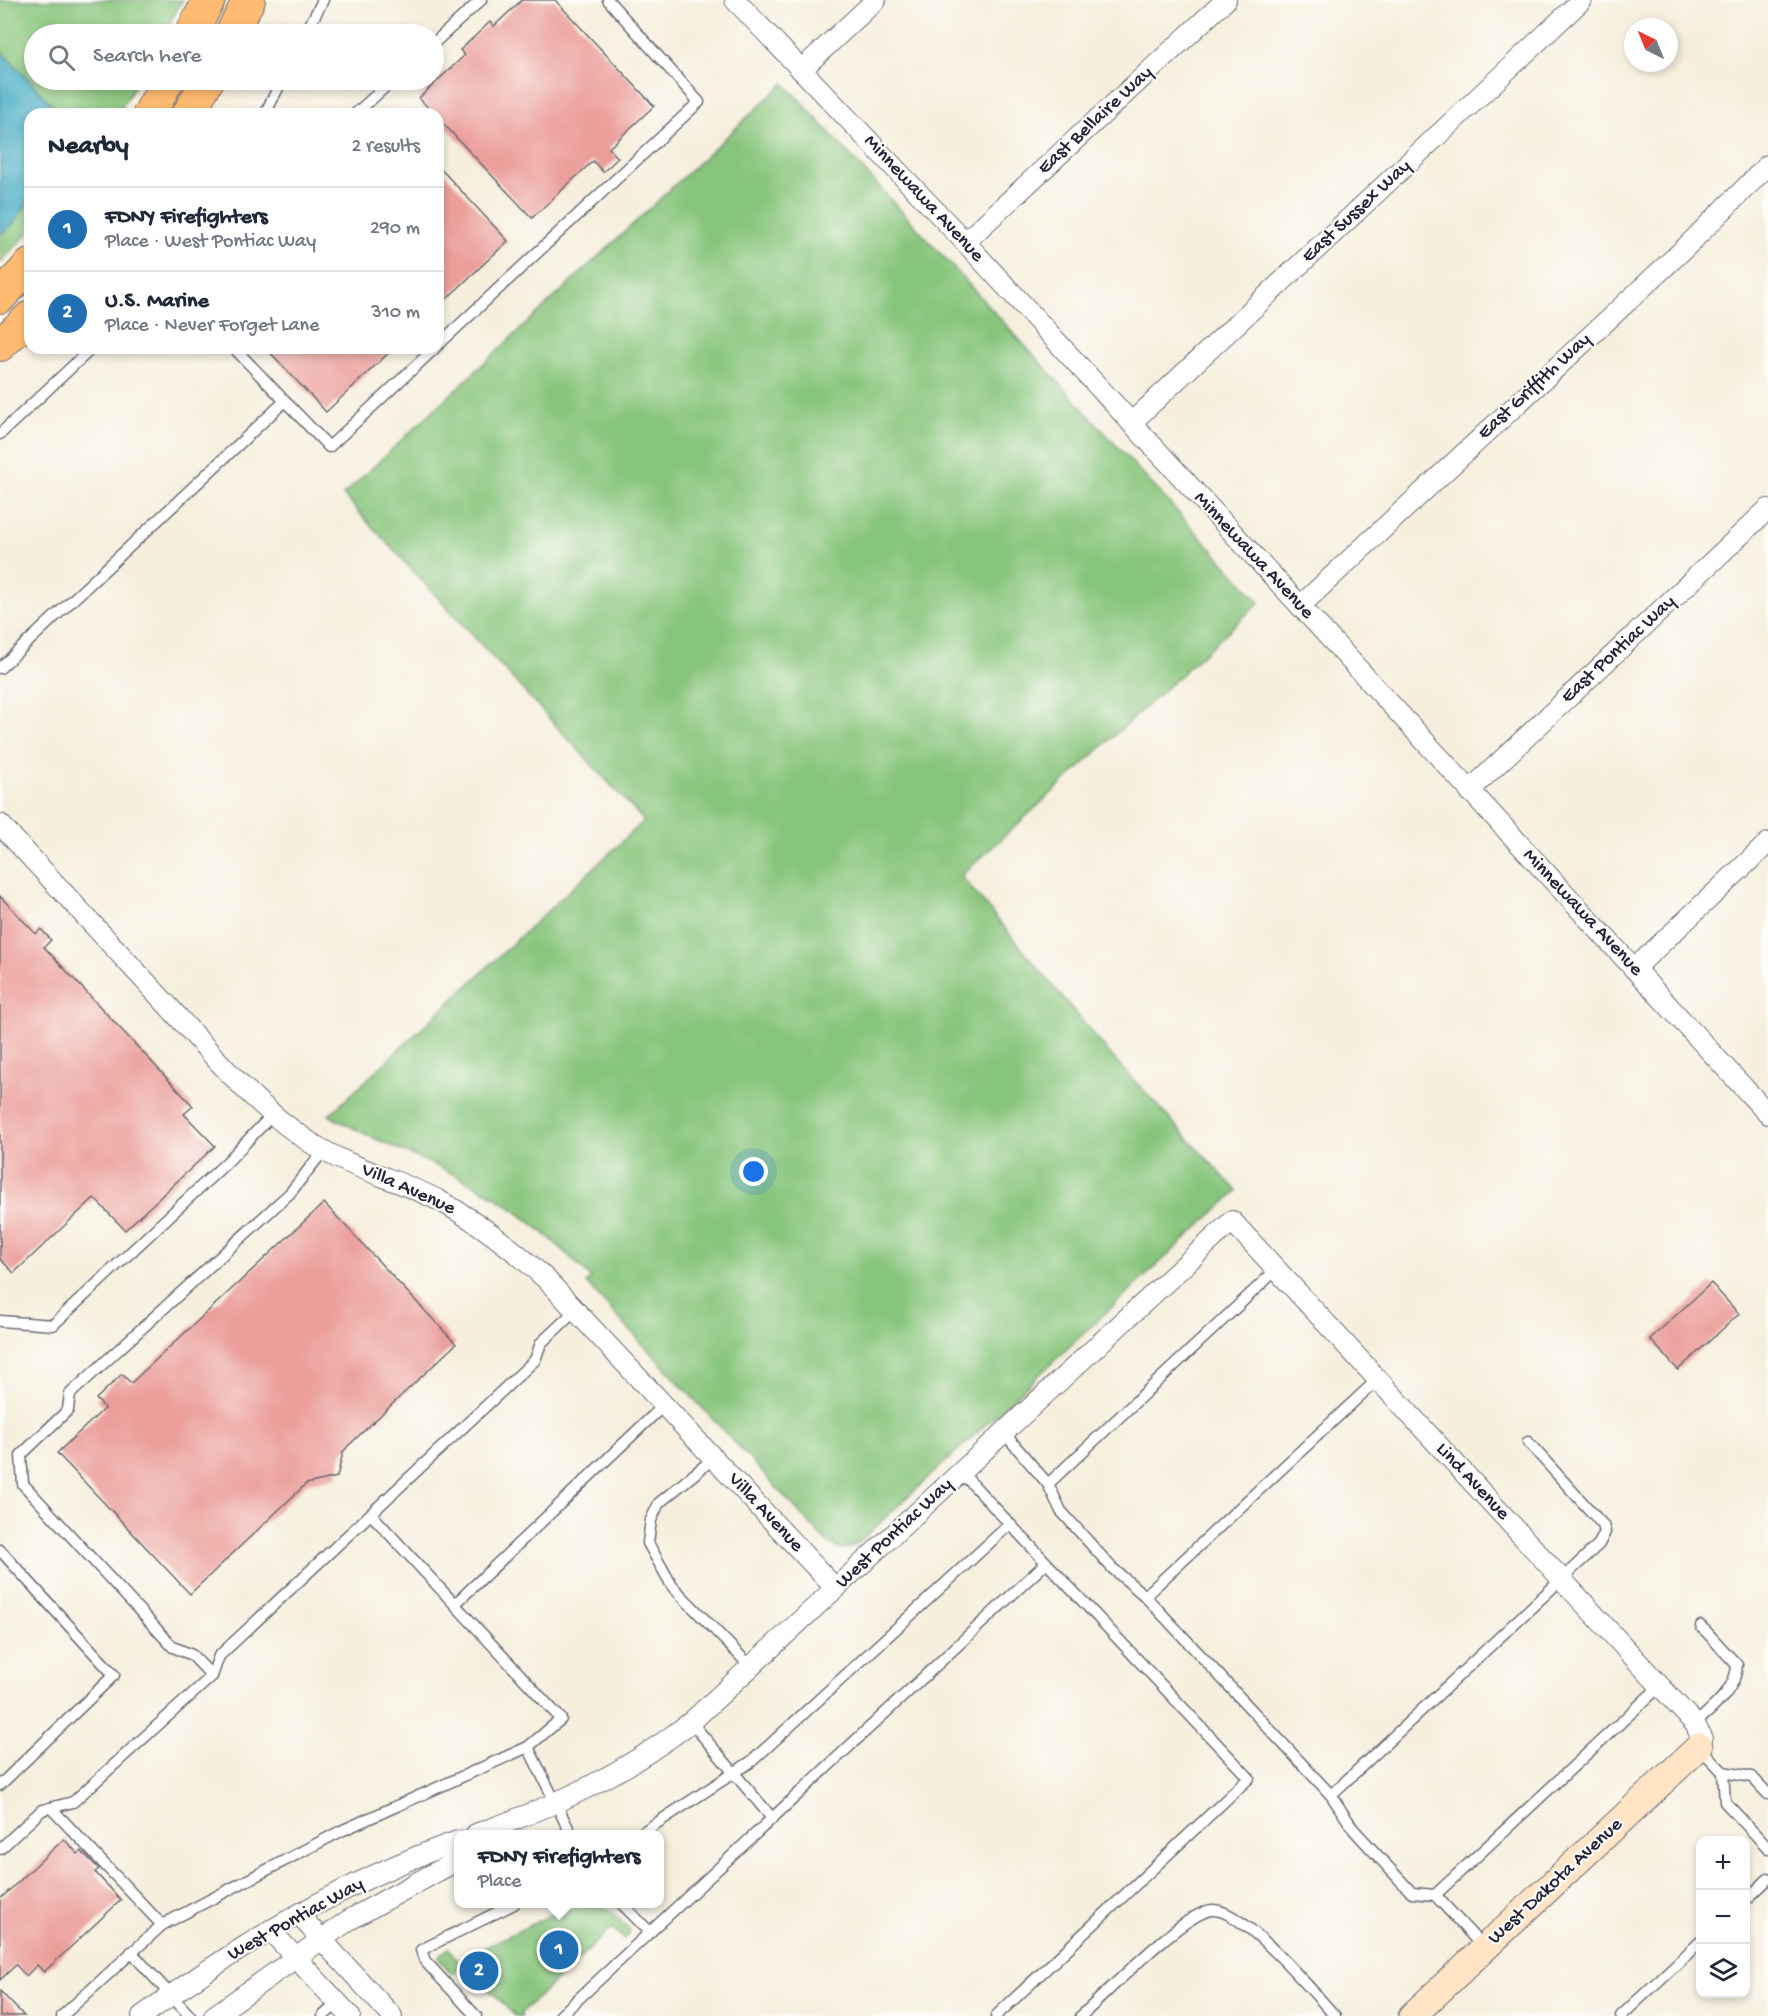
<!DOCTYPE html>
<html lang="en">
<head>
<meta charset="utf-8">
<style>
	body { margin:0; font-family:"Gochi Hand",sans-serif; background:#f6f6f7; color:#1f2937 }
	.controls { position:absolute; right:18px; bottom:18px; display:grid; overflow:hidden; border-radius:12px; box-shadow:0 3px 9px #0003 }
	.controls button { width:54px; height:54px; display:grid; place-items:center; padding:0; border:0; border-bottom:2px solid #e0e1e3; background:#fff; color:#1f2937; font:30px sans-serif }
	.compass { position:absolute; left:1624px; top:18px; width:54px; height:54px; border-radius:50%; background:#fff; box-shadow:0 3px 9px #0003; rotate:317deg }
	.you { position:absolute; left:754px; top:1172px; width:21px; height:21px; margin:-15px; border:4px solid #fff; border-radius:50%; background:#1a73e8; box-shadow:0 0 0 9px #1a73e833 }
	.badge { display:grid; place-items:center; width:39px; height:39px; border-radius:50%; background:#1f6fb2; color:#fff; font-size:20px; font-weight:700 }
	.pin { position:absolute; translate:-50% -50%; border:3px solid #fff; box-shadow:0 2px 6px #0006 }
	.popup { position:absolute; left:454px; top:1830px; width:210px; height:78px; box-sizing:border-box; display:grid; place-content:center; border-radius:12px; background:#fff; filter:drop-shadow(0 2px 4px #0005); font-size:20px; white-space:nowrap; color:#747a83 }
	.popup b { font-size:22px; color:#1f2937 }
	.popup::after { content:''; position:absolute; left:50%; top:100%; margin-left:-12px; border:12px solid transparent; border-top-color:#fff }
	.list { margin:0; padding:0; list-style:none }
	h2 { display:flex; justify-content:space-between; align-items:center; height:78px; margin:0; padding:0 24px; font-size:26px }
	h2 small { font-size:20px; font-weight:400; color:#747a83 }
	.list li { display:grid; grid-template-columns:39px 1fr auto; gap:18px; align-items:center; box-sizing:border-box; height:84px; padding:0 24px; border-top:2px solid #e0e1e3 }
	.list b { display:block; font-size:22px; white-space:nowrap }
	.list p { margin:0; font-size:20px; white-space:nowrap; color:#747a83 }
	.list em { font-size:20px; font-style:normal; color:#747a83 }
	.icon { flex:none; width:33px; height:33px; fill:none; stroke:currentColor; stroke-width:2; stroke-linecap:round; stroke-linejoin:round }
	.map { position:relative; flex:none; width:1768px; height:2016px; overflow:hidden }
	.search { position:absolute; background:#fff; box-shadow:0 3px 9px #0003; left:24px; top:24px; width:420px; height:66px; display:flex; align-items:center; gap:15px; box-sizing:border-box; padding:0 21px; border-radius:33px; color:#747a83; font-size:22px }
	.panel { position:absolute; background:#fff; box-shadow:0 3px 9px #0003; left:24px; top:108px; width:420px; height:246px; border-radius:18px }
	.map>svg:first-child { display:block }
	.green { fill:#87c57b; stroke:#54745b; stroke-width:1.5 }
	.water { fill:#46acc5; stroke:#346780; stroke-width:1.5 }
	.building { fill:#eb9e9a }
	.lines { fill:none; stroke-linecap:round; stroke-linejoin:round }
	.lane-casing { stroke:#6c6a74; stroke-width:13 }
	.street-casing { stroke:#6c6a74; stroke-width:22 }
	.secondary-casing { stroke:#6c6a74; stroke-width:29 }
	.primary-casing { stroke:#6c6a74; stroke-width:34 }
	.lane { stroke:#fff; stroke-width:10 }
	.street { stroke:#fff; stroke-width:20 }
	.secondary { stroke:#ffe4c6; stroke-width:27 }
	.primary { stroke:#ffbb71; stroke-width:32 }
	.labels { text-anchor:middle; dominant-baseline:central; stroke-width:4.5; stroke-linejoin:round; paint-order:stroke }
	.street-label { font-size:20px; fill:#22223b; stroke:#fdfcf7 }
</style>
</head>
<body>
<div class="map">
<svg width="1768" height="2016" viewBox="0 0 1768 2016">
	<rect width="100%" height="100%" fill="#fdfcf7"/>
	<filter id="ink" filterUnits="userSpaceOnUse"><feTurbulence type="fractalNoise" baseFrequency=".0167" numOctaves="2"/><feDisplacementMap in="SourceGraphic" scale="12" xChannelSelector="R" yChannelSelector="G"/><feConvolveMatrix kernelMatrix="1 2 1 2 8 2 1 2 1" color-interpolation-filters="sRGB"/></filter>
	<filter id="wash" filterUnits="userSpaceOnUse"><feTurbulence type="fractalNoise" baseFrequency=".008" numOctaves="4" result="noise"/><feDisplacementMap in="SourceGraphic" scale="24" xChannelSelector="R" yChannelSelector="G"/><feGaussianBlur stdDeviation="1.35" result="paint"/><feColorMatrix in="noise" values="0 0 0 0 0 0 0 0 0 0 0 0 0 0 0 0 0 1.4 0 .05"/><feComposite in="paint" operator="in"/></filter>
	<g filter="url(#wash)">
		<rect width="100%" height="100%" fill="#f6efdd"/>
		<g class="green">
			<path d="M0 0H183L163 34H34V80H138L118 114H30V231L0 263Z"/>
			<path d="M784 83 1260 602 961 876 1115 1060 1237 1191 857 1544C846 1551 839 1549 828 1543L586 1283 591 1278C556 1241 518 1208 473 1184 426 1159 375 1142 329 1115L644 821 343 495Z"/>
			<path d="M568 1904H602L629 1929V1935L624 1939 612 1928 520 2014 522 2016H515L465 1965 452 1974 439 1959 440 1954 449 1948 457 1961 569 1906Z"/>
		</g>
		<path class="water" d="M0 50 57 110V114H30V199L14 223 0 235Z"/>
		<g id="blocks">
			<g class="building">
				<path d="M522 0H555L654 106 609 148 618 158 603 172 593 161 532 218 438 118V114H434L419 98 465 55 460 50 490 22 494 26Z"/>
				<path d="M438 166 508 241 438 307Z"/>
				<path d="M266 348H394L326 412Z"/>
				<path d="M0 896 36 934 41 929 51 940 44 947 193 1106 184 1114 215 1146 125 1230 94 1198 14 1273 0 1259Z"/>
				<path d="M324 1203 456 1344 348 1446 343 1452 337 1477 306 1484 190 1594 57 1453 105 1408 96 1399 122 1374 131 1383Z"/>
				<path d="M1711 1283 1739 1314 1678 1370 1650 1339Z"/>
				<path d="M64 1839 78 1854 81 1851 99 1869 95 1872 121 1900 44 1972 37 1965 26 1976 16 1965 0 1980V1899Z"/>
				<path d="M0 1991 24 2016H0Z"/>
			</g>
		</g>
	</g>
	<g filter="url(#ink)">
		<use href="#blocks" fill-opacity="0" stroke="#6c6a74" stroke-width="1.5"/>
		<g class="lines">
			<g class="lane-casing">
				<g id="lane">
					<path d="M305 34 323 0"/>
					<path d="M434 43 481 0"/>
					<path d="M265 114 282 80"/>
					<path d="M355 114 393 80"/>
					<path d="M438 345 699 102 608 0"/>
					<path d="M234 348 329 447 435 348"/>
					<path d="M0 434 92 348"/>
					<path d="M0 668 285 401"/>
					<path d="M0 1321 53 1325 227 1162 273 1114"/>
					<path d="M1378 1379 1145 1596 1331 1795 1599 1544 1605 1532 1603 1525 1528 1442"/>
					<path d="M1004 1433 1048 1484 1061 1511 1112 1568 1145 1596"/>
					<path d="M714 1458 659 1503 651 1520 648 1543 672 1586 751 1667"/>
					<path d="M961 1472 1249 1778 996 2016"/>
					<path d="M1048 1484 1276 1270"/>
					<path d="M0 1550 114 1675 0 1785"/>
					<path d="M455 1604 664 1405"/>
					<path d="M212 1676 192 1655 173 1647 23 1484 21 1455 68 1410 70 1394 290 1193 324 1150"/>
					<path d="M691 1722 772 1818"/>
					<path d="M1695 1724C1713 1707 1736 1690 1737 1665L1701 1626"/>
					<path d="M528 1747 571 1834"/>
					<path d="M1699 1747 1723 1772"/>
					<path d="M1768 1794 1752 1777 1723 1772 1725 1802 1768 1848"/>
					<path d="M1331 1795 1354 1830 1412 1893 1435 1895 1483 1947"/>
					<path d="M51 1808 162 1925"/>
					<path d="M640 1834 752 1761 1010 1524"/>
					<path d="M0 1849 42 1810 73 1802 212 1676 219 1656 535 1360 541 1343 575 1311"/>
					<path d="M1435 1895 1660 1686"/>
					<path d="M1746 1900 1768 1879"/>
					<path d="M622 1904 650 1932"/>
					<path d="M131 1952 190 2016"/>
					<path d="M62 2016 162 1925 341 1831 528 1747 561 1719 371 1514"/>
					<path d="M323 2016 338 2003"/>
					<path d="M476 2016 425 1961 421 1950 514 1904"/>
					<path d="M560 2016 1046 1563"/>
					<path d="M1081 2016C1107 1993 1183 1913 1212 1910 1243 1908 1313 1992 1335 2016"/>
					<path d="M1621 2016 1700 1942"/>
				</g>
			</g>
			<g class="street-casing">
				<g id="street">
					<path d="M735 0 965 242 1768 1114"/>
					<path d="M801 70 876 0"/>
					<path d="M965 242 1226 0"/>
					<path d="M1131 423 1582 0"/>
					<path d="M1300 606 1685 248 1768 165"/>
					<path d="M1469 791 1768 509"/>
					<path d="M0 824C57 885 113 947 170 1008 213 1056 257 1108 311 1143 351 1169 398 1179 440 1201 479 1222 513 1249 546 1279L836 1589"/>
					<path d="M1634 969 1768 843"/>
					<path d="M476 1834C556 1806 624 1774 691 1722L1232 1221 1695 1724 1702 1739 1699 1747"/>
					<path d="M299 1915 392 2016"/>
					<path d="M270 1930 350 2016"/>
					<path d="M142 2016C240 1945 344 1881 458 1841"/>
					<path d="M214 2016 349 1920 458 1860"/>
				</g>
			</g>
			<g class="secondary-casing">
				<path id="secondary" d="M1412 2016 1699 1747"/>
			</g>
			<g class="primary-casing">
				<g id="primary">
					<path d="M191 34 209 0"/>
					<path d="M231 34 249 0"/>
					<path d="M149 114 168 80"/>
					<path d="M188 114 208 80"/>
					<path d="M0 297 30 265"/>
					<path d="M0 345 30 317"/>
				</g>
			</g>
			<use href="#lane" class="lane"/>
			<use href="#street" class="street"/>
			<use href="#secondary" class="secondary"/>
			<use href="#primary" class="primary"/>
		</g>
	</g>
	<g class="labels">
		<g class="street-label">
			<text transform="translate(1096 121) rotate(-43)">East Bellaire Way</text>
			<text transform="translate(923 199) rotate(47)">Minnewawa Avenue</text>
			<text transform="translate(1357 212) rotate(-43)">East Sussex Way</text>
			<text transform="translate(1535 387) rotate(-43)">East Griffith Way</text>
			<text transform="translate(1253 556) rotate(47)">Minnewawa Avenue</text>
			<text transform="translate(1619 650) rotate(-43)">East Pontiac Way</text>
			<text transform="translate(1582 913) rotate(47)">Minnewawa Avenue</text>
			<text transform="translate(408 1190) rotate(24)">Villa Avenue</text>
			<text transform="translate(1472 1482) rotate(47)">Lind Avenue</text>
			<text transform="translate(765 1513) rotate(47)">Villa Avenue</text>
			<text transform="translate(895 1534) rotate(-43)">West Pontiac Way</text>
			<text transform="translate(1556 1882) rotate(-43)">West Dakota Avenue</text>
			<text transform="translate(296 1920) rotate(-29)">West Pontiac Way</text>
		</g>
	</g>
</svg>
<div class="controls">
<button>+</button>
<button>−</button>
<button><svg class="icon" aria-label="layers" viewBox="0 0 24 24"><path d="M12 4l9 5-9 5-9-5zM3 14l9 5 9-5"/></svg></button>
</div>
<svg class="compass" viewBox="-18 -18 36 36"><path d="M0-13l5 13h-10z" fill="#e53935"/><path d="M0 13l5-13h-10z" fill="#747a83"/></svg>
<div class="you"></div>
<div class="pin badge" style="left:559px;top:1950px">1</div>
<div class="popup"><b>FDNY Firefighters</b>Place</div>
<div class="pin badge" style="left:479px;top:1971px">2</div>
<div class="search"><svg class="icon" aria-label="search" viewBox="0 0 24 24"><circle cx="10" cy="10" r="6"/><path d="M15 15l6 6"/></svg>Search here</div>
<section class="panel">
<h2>Nearby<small>2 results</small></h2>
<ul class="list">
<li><span class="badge">1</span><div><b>FDNY Firefighters</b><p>Place · West Pontiac Way</p></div><em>290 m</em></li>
<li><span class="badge">2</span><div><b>U.S. Marine</b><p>Place · Never Forget Lane</p></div><em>310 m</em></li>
</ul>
</section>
</div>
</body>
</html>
